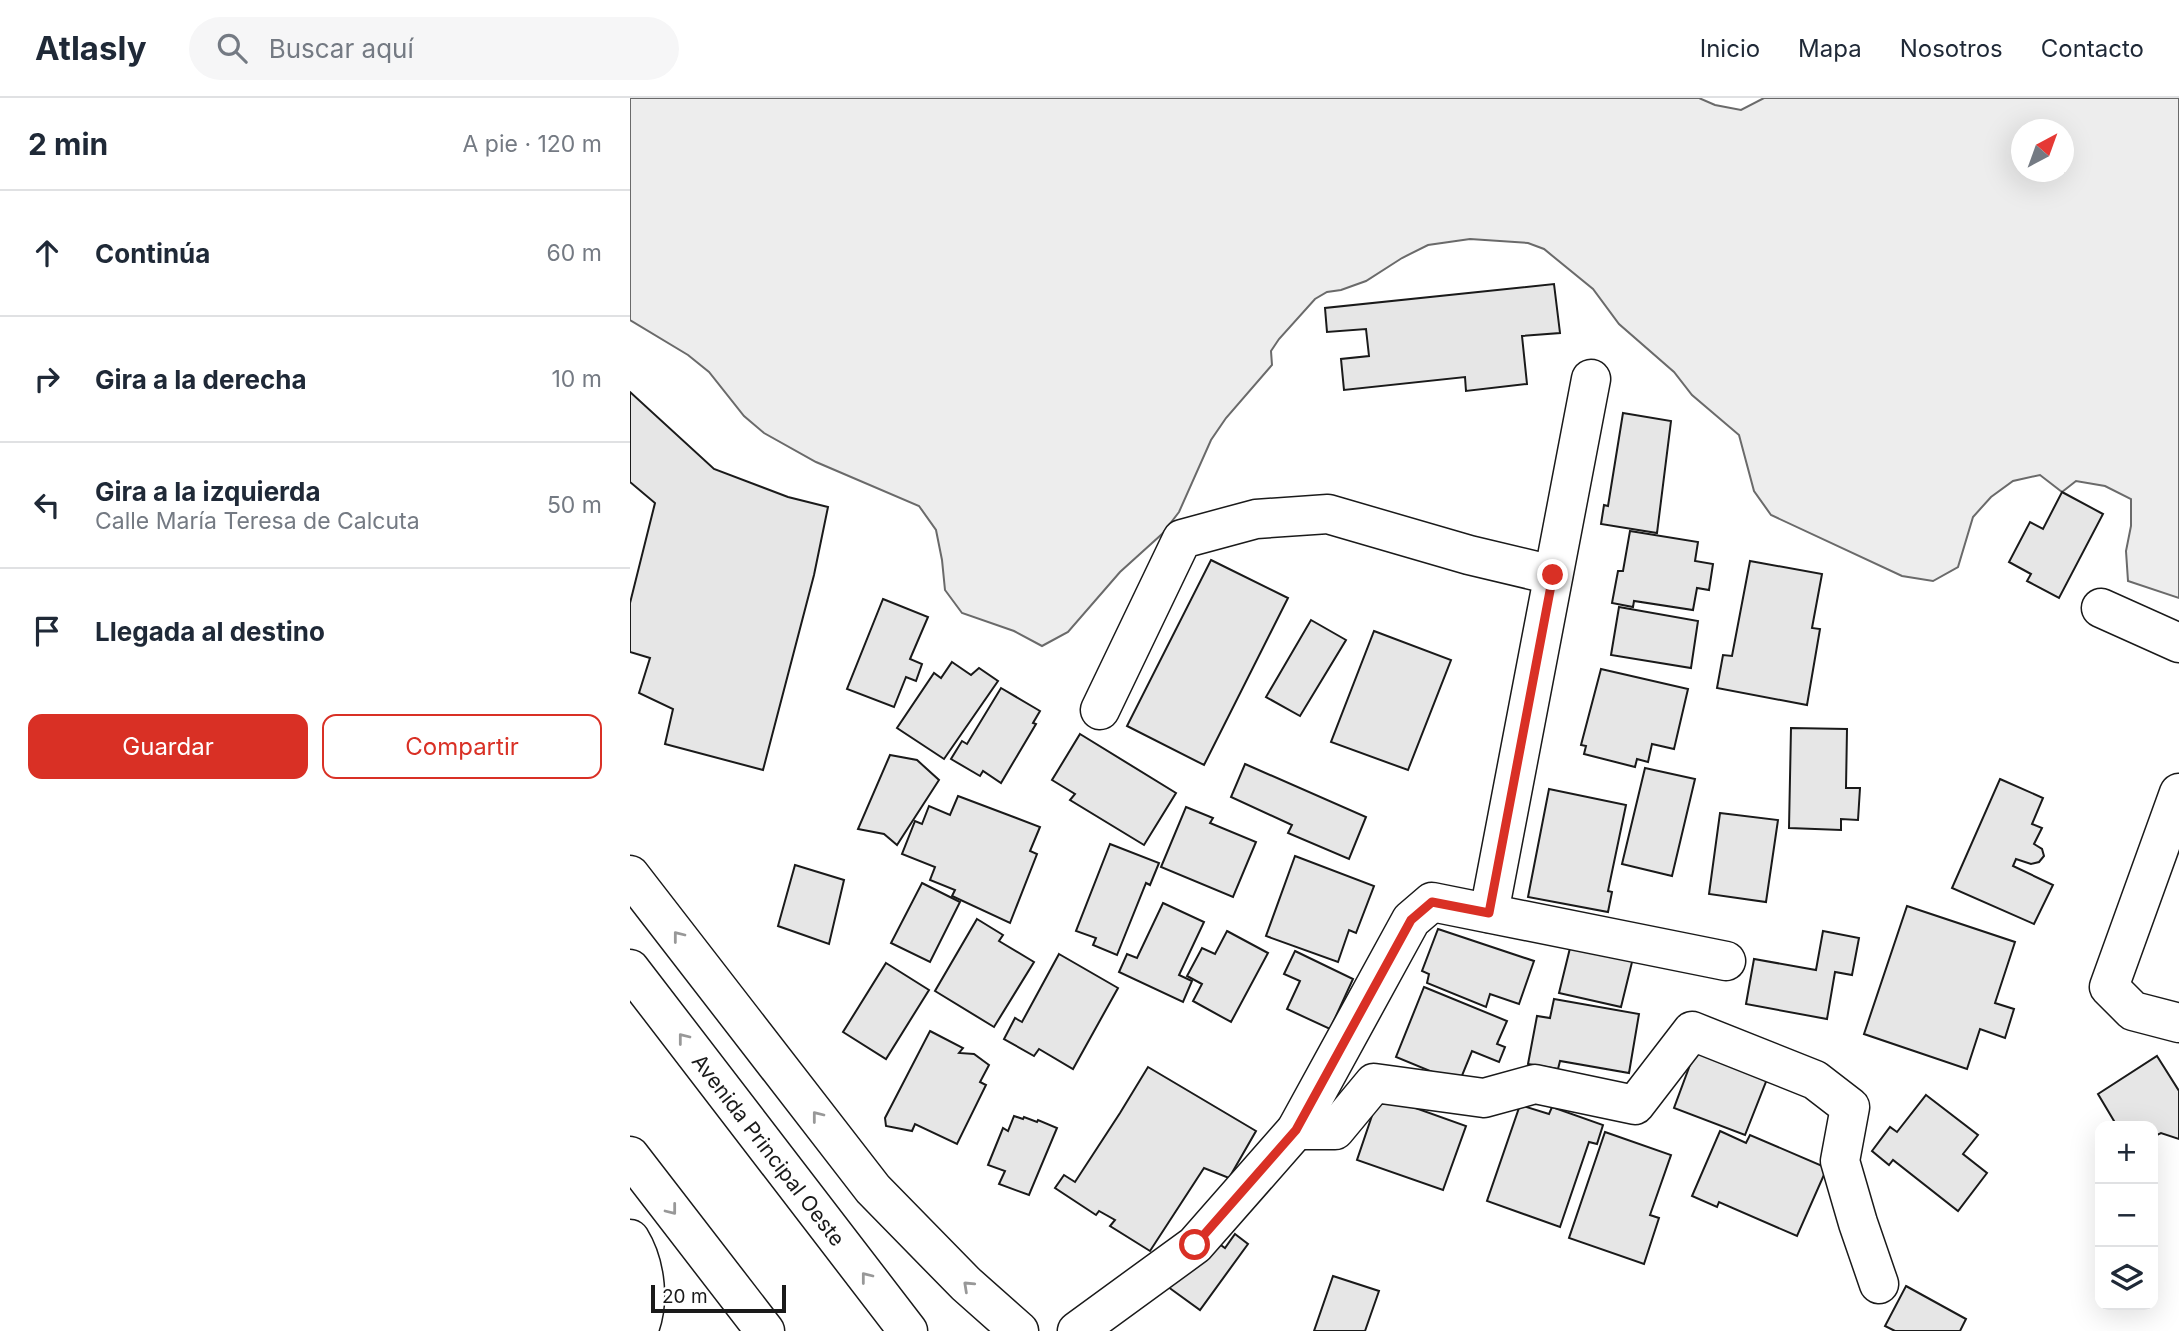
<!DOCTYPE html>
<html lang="es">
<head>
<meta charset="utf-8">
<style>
	body { margin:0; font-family:Inter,sans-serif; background:#f6f6f7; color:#1f2937 }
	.controls { position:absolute; right:21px; bottom:21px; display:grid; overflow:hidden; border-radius:14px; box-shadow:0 7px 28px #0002 }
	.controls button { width:63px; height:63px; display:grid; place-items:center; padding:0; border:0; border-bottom:2px solid #e0e1e3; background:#fff; color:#1f2937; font:35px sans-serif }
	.compass { position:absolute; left:1381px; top:21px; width:63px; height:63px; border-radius:50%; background:#fff; box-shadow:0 7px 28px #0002; rotate:41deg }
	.scale { position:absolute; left:21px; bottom:18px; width:135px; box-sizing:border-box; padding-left:7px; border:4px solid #1a1a1a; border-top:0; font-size:19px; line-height:24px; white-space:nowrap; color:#1a1a1a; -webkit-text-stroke:5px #fff; paint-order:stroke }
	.stop { position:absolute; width:21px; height:21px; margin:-16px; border:5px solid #d93025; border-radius:50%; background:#fff }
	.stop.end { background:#d93025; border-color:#fff; box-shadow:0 2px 7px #0008 }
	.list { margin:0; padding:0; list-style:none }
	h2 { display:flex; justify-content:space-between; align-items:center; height:91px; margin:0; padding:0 28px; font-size:30px }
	h2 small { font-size:23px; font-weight:400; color:#747a83 }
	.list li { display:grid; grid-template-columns:46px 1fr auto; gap:21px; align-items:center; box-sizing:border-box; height:126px; padding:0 28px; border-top:2px solid #e0e1e3 }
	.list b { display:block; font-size:26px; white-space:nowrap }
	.list p { margin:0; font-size:23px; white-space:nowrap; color:#747a83 }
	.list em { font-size:23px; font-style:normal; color:#747a83 }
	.actions { display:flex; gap:14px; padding:21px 28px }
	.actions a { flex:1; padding:16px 0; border:2px solid #d93025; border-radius:14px; text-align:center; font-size:24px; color:#d93025 }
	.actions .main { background:#d93025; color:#fff }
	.icon { flex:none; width:38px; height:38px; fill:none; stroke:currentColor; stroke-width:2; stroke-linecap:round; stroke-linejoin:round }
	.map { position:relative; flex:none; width:1549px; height:1233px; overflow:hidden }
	header { display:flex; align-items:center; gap:42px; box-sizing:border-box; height:98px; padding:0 35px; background:#fff; border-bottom:2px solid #e0e1e3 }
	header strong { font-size:33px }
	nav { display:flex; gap:38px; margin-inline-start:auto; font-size:24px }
	.search { width:490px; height:63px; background:#f6f6f7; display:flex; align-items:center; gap:18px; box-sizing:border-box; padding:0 24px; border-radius:38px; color:#747a83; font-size:26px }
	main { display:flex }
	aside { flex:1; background:#fff }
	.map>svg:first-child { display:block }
	.built { fill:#ededed; stroke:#6a6a6a; stroke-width:2; fill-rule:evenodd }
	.building { fill:#e6e6e6; stroke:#1a1a1a; stroke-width:2 }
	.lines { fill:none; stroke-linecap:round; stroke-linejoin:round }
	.street-casing { stroke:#1a1a1a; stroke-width:41 }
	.secondary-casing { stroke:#1a1a1a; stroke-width:41 }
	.street { stroke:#fff; stroke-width:38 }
	.secondary { stroke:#fff; stroke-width:38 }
	.oneway { stroke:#989898 }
	.route { stroke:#d93025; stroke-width:9 }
	.labels { text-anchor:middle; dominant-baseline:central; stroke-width:5; stroke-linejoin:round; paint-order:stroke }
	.street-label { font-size:21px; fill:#1a1a1a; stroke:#fff }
</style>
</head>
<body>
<header>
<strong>Atlasly</strong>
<div class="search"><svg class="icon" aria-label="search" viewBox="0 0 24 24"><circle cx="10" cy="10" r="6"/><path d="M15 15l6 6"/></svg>Buscar aquí</div>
<nav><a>Inicio</a><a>Mapa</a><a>Nosotros</a><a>Contacto</a></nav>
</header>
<main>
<aside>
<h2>2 min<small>A pie · 120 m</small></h2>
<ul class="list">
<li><svg class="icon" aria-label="ahead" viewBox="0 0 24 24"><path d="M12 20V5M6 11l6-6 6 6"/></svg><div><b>Continúa</b></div><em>60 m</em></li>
<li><svg class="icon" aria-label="right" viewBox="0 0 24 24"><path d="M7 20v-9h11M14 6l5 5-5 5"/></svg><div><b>Gira a la derecha</b></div><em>10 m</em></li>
<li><svg class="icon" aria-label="left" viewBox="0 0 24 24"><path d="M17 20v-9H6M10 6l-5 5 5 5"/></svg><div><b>Gira a la izquierda</b><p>Calle María Teresa de Calcuta</p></div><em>50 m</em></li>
<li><svg class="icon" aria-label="arrive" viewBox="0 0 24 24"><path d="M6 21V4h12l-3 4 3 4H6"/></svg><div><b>Llegada al destino</b></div></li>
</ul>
<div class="actions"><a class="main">Guardar</a><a>Compartir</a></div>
</aside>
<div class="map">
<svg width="1549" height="1233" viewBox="0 0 1549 1233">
	<rect width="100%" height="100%" fill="#fff"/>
	<path class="built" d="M0 0H1069L1085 7 1111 12 1134 0H1549V500L1498 483 1496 453 1501 428V401L1475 388 1446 383 1432 394 1410 377 1383 383 1361 399 1343 419 1328 469 1303 483 1272 478 1141 417 1124 393 1109 337 1062 297 1044 274 989 226 963 191 914 151 898 145 840 141 798 147 772 160 736 183 711 192 697 194 685 201 649 241 641 253 642 267 596 320 581 342 549 414 532 436 490 474 438 534 412 548 384 533 332 515 315 492 312 462 306 432 289 408 186 364 134 335 114 318 79 274 58 257 0 222ZM1392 32H1434V74H1392Z"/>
	<g class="building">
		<path d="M924 186 930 235 892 238 897 286 836 293 835 279 714 292 711 261 739 258 736 231 697 234 695 210Z"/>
		<path d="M0 294 84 371 158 399 198 409 184 477 133 672 35 646 43 611 9 595 20 560 0 554V505L25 405 0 384Z"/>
		<path d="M993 315 1041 323 1027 435 971 426 974 407 978 408Z"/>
		<path d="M1432 394 1473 416 1429 500 1397 483 1401 476 1379 464 1400 424 1413 431Z"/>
		<path d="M1000 433 1068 444 1065 463 1083 466 1079 492 1067 490 1063 512 1004 503 1003 509 982 505 988 473H993Z"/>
		<path d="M581 462 658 500 574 667 497 628Z"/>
		<path d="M1120 463 1192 476 1182 530 1190 531 1177 607 1087 590 1093 557 1102 558Z"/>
		<path d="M253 501 298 519 280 561 292 566 286 583 276 579 264 609 217 591Z"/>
		<path d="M989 509 1068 523 1061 570 981 557Z"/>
		<path d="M681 522 716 542 670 618 636 599Z"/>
		<path d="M744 533 821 562 778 672 701 644Z"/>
		<path d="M322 564 341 577 349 570 368 583 314 661 267 630 304 575 311 580Z"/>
		<path d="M971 571 1058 591 1044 651 1022 646 1018 664 1007 661 1005 669 954 656 956 648 951 647Z"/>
		<path d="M371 590 410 613 403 625 406 626 371 685 353 673 350 678 321 661 332 643 337 646Z"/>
		<path d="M1161 630 1217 631 1216 690H1230L1228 722 1211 721V732L1159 730Z"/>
		<path d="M450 636 546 695 514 747 440 702 445 696 422 682Z"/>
		<path d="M260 657 287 662 309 682 267 747 254 736 228 731Z"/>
		<path d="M615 666 736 719 719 761 658 735 662 727 601 699Z"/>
		<path d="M1015 670 1065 681 1042 778 992 766Z"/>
		<path d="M1370 681 1413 700 1402 726 1412 730 1404 746 1412 751 1414 758 1409 764 1401 766 1386 761 1383 768 1423 787 1404 826 1322 790Z"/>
		<path d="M919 691 996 707 978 793 982 794 978 814 898 799Z"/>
		<path d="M328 698 410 729 400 753 407 756 380 825 322 798 325 792 300 782 305 769 272 756 285 723 292 726 299 708 320 717Z"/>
		<path d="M556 709 583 720 580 725 626 744 603 799 531 769Z"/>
		<path d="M1090 715 1148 722 1136 804 1079 796Z"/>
		<path d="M480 746 529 765 520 787 516 785 487 857 463 847 466 840 446 833Z"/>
		<path d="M665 758 744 788 726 835 719 832 708 864 636 838Z"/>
		<path d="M165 767 214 782 199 846 148 828Z"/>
		<path d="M292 785 330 804 300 864 261 845Z"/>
		<path d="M533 805 574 824 549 877 562 883 553 904 489 874 497 856 507 860Z"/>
		<path d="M1277 808 1385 844 1365 905 1384 911 1375 940 1350 931 1337 971 1234 936Z"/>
		<path d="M347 821 373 837 369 843 404 864 364 929 305 893Z"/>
		<path d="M808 831 904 863 889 906 860 896 856 909 797 885 799 876 792 873Z"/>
		<path d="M597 833 638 855 601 924 563 903 572 886 557 878 572 850 585 856Z"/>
		<path d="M1193 833 1229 840 1222 877 1205 874 1197 921 1116 906 1124 861 1186 872Z"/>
		<path d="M941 846 1003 860 991 909 929 895Z"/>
		<path d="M665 853 723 881 700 931 657 911 670 883 654 876Z"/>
		<path d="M429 856 488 890 443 971 409 951 404 958 374 941 385 920 392 924Z"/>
		<path d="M256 865 299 892 256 961 213 934Z"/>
		<path d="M794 889 877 923 867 946 875 949 869 964 842 953 829 985 766 959Z"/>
		<path d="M924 901 1009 916 999 975 930 963 928 971 898 966 907 918 920 920Z"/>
		<path d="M300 933 333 950 329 955 344 956 359 967 350 984 356 987 327 1046 285 1026 282 1033 256 1028 255 1020Z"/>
		<path d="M1067 948 1139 976 1115 1037 1044 1010Z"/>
		<path d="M1527 958 1549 993V1041L1531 1035 1523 1039V1028H1487L1468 996Z"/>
		<path d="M518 969 626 1033 599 1080 574 1070 520 1153 480 1128 485 1122 469 1113 466 1117 425 1090 434 1077 445 1084 490 1015Z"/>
		<path d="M749 997 836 1028 813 1092 727 1062Z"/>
		<path d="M1296 997 1348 1037 1333 1056 1357 1075 1328 1113 1263 1062 1259 1067 1242 1053 1260 1029 1267 1034Z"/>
		<path d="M890 1007 919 1016 922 1009 973 1027 967 1046 959 1044 930 1129 857 1103Z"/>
		<path d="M384 1018 393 1021 394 1019 407 1024 408 1022 427 1030 399 1097 369 1086 375 1073 358 1067 373 1030 378 1033Z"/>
		<path d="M1090 1033 1116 1045 1120 1037 1197 1070 1167 1138 1089 1104 1087 1109 1062 1098Z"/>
		<path d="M975 1034 1041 1057 1020 1117 1029 1120 1014 1166 939 1140Z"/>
		<path d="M605 1136 618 1146 570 1212 534 1186 581 1140 595 1150Z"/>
		<path d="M703 1178 749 1193 735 1233H684Z"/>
		<path d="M1276 1188 1336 1221 1330 1233H1265L1255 1228Z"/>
	</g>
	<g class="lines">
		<g class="street-casing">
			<g id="street">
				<path d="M1471 510 1549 545"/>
				<path d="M470 612 552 441 626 421 698 416 839 457 923 477"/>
				<path d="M1549 695 1479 889 1503 913 1549 925"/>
				<path d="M859 815 961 281"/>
				<path d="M666 1032H705L744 985 854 1000 905 986 1005 1007 1062 933 1185 982 1220 1009 1210 1063 1228 1125 1249 1186"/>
				<path d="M447 1233 565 1147 666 1032 781 822 802 804 1096 863"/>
			</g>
		</g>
		<g class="secondary-casing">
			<g id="secondary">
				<path d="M0 777 243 1091 336 1186 389 1233"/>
				<path id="s1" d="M0 871 278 1233"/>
				<path d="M0 1058 135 1233"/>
				<path d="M0 1141C16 1167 20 1206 8 1233"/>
			</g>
		</g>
		<use href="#street" class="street"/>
		<use href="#secondary" class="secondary"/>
	</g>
	<defs><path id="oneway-chevron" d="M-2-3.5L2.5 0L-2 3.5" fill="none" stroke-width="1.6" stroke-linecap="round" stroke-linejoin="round" transform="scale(1.75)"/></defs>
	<g class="oneway">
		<use href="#oneway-chevron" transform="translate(48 838) rotate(-128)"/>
		<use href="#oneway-chevron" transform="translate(53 940) rotate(-128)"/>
		<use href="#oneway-chevron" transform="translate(187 1018) rotate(-128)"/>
		<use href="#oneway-chevron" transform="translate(42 1112) rotate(52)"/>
		<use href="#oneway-chevron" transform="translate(236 1179) rotate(-128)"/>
		<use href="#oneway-chevron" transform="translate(338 1188) rotate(-137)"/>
	</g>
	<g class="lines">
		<path class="route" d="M565 1147 666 1032 781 822 802 804 859 815 923 477"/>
	</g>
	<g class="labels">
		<g class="street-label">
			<text stroke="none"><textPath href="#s1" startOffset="228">Avenida Principal Oeste</textPath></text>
		</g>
	</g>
</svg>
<div class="controls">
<button>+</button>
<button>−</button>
<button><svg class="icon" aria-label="layers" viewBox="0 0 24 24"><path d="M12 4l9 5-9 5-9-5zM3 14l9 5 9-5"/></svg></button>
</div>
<svg class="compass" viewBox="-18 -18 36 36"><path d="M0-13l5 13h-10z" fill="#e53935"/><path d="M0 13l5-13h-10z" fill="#747a83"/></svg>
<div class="scale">20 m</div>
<div class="stop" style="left:565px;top:1147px"></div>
<div class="stop end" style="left:923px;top:477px"></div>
</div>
</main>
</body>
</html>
